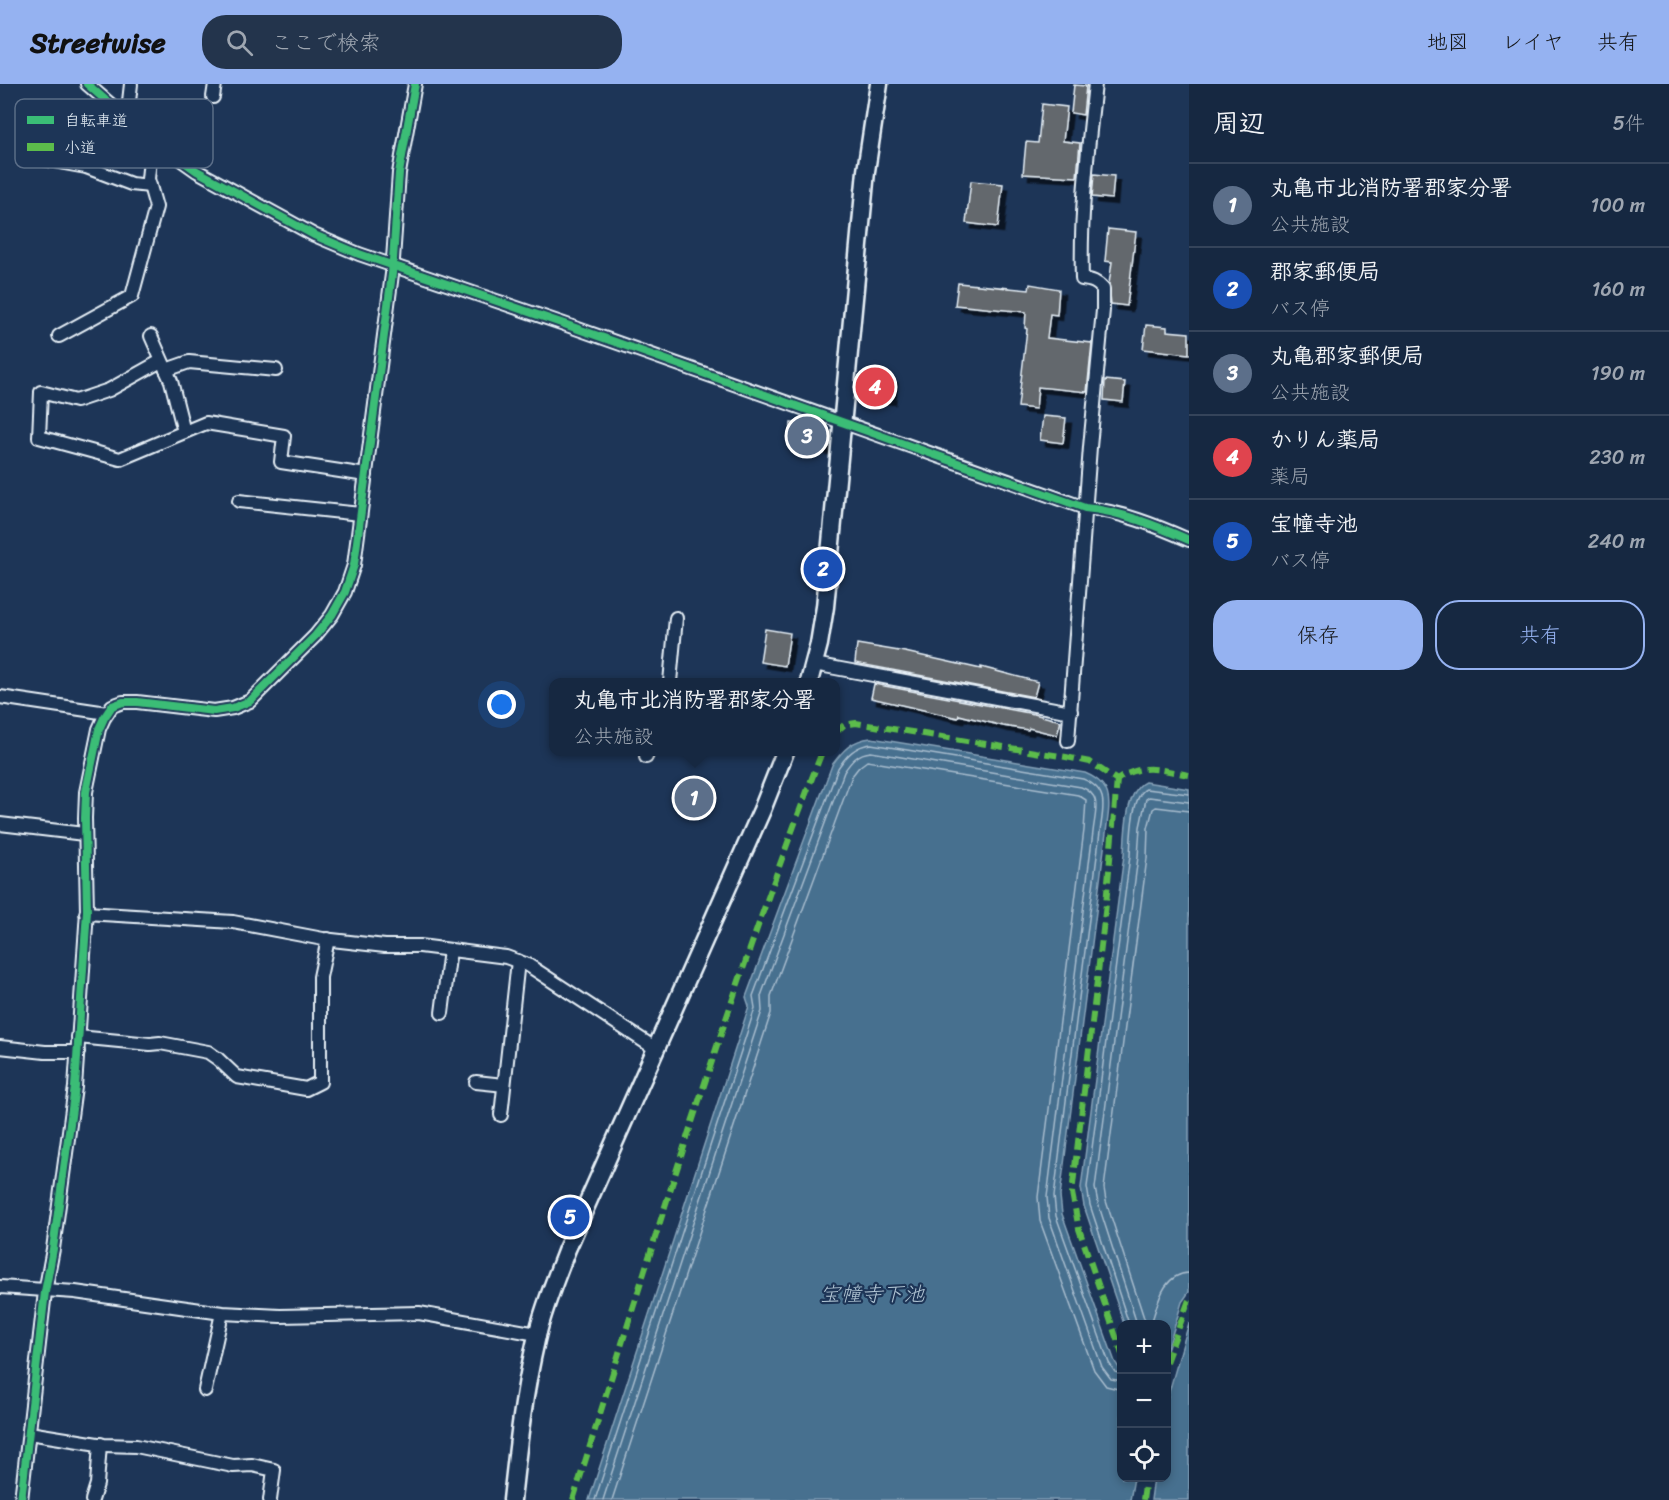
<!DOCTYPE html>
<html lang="ja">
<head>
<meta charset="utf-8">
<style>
	body { margin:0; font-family:Sriracha,"Klee One",sans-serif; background:#23344c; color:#f1f3f6 }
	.controls { position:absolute; right:18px; bottom:18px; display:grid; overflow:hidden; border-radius:12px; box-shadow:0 3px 9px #0003 }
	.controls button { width:54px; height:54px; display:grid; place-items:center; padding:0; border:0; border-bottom:2px solid #35445a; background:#162841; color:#f1f3f6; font:30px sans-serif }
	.you { position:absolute; left:502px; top:621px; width:21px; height:21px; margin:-15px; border:4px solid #fff; border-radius:50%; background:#1a73e8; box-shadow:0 0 0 9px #1a73e833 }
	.badge { display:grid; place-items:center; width:39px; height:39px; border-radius:50%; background:#95b2f1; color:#fff; font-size:20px; font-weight:700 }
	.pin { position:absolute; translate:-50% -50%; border:3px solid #fff; box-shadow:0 2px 6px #0006 }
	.popup { position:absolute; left:549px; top:594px; width:291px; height:78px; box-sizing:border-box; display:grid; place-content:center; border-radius:12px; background:#162841; filter:drop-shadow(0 2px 4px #0005); font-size:20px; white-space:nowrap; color:#9ea6b1 }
	.popup b { font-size:22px; color:#f1f3f6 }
	.popup::after { content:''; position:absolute; left:50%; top:100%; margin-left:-12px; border:12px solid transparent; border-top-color:#162841 }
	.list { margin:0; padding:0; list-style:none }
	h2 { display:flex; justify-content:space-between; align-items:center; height:78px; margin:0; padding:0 24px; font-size:26px }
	h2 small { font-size:20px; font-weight:400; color:#9ea6b1 }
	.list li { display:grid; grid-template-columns:39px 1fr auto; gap:18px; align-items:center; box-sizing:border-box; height:84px; padding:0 24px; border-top:2px solid #35445a }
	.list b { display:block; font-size:22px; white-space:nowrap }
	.list p { margin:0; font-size:20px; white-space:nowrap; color:#9ea6b1 }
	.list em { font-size:20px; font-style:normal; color:#9ea6b1 }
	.actions { display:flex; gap:12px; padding:18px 24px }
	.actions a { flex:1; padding:14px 0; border:2px solid #95b2f1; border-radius:24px; text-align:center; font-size:21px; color:#95b2f1 }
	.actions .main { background:#95b2f1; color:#111 }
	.icon { flex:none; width:33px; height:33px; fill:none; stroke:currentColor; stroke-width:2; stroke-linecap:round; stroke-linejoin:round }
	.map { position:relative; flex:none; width:1189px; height:1416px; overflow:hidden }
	header { display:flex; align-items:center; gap:36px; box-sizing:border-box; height:84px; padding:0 30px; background:#95b2f1; color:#111 }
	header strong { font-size:28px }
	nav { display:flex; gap:33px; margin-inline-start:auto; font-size:21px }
	.search { width:420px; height:54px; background:#23344c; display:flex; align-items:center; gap:15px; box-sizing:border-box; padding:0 21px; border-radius:24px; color:#9ea6b1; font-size:22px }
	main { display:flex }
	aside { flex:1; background:#162841 }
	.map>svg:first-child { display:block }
	.water { fill:#476f8f; stroke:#87a3b9; stroke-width:1.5 }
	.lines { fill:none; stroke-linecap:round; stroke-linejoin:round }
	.shore { stroke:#a8bdce; stroke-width:1.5 }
	.building { fill:#63686d; stroke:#e8f1f8; stroke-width:1.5; filter:url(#shadow) }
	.street-casing { stroke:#e8f1f8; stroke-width:16 }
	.secondary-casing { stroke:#e8f1f8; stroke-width:21 }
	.street { stroke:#1d3557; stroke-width:12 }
	.secondary { stroke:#1d3557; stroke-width:16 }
	.quiet { stroke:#5cbc4b; stroke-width:6; stroke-dasharray:12 6; stroke-linecap:butt }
	.cycleway-casing { stroke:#1d3557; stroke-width:11 }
	.cycleway { stroke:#3abd76; stroke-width:8 }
	.labels { text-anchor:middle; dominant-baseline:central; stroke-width:4.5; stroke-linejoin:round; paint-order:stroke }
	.water-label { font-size:21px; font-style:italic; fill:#b0c4d3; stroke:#1d3557 }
	.key { fill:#1d3557; stroke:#5a6d87; stroke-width:1.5 }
	.key-label { font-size:16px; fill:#e8f1f8 }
</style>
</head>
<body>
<header>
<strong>Streetwise</strong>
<div class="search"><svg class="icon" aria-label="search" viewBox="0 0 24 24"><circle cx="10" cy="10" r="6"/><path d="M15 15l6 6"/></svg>ここで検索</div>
<nav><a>地図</a><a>レイヤ</a><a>共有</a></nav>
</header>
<main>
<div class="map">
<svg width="1189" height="1416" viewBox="0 0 1189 1416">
	<defs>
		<filter id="shadow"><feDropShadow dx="5.5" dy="5.5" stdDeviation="0" flood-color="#0009"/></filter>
	</defs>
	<rect width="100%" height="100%" fill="#1d3557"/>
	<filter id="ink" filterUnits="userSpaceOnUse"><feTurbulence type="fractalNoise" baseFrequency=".0167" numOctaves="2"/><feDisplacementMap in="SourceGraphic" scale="12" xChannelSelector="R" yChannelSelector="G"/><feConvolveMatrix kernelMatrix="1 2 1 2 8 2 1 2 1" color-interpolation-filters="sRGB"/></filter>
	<g filter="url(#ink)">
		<g class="water">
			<path d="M871 654 1085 689C1116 702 1109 721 1106 749L1060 1112 1062 1130 1115 1278 1121 1287 1122 1394H1134L1130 1416H589L749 922 746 913 832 681C843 666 852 656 871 654Z"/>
			<path d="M1145 698 1189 705V1208L1182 1218 1167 1267 1166 1240H1124L1084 1122 1081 1104 1124 771C1125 752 1125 707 1145 698Z"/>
			<path d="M1189 1239V1416H1151L1154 1394H1166L1167 1315Z"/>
		</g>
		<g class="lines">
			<g class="shore">
				<path d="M1129 1240 1090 1121 1087 1103 1130 772C1131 756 1131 712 1146 705L1189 710"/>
				<path d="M1137 1240 1098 1119 1095 1104 1138 773 1140 743 1146 715 1149 713 1189 718"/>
				<path d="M1146 1240 1106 1117 1104 1104 1147 774 1148 744 1153 725 1156 723 1189 727"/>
				<path d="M1151 1240C1158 1220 1162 1190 1189 1189"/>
				<path d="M595 1416 755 924 753 912 838 684C847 671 855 662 871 660L1083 695C1110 706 1103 724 1100 748L1054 1112 1056 1132 1109 1279 1115 1288 1122 1290"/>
				<path d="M603 1416 762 927 761 912 844 688C851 677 858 669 871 668L1081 703C1103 711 1095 728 1093 748L1047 1113 1049 1134 1102 1283 1111 1295 1122 1297"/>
				<path d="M612 1416 771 929V912L852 692 859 683 867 677 1078 711 1086 716 1084 746 1038 1113 1040 1137 1094 1286 1106 1302 1122 1306"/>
			</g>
		</g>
		<g class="building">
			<path d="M1074 1 1086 2 1083 31 1071 29Z"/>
			<path d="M1042 20 1067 23 1063 57 1080 59 1077 93 1023 90 1026 58 1038 59Z"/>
			<path d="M1094 90 1114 92 1112 115 1092 113Z"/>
			<path d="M971 97 1003 100 998 143 966 139Z"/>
			<path d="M1108 145 1136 148 1127 222 1111 220 1109 200 1112 178 1105 177Z"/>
			<path d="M958 199 1029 206 1030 200 1059 205 1057 231 1050 230 1047 254 1092 259 1087 308 1038 303 1036 325 1018 323 1027 245 1025 244 1026 228 955 221Z"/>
			<path d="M1146 241 1167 243V247L1189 249V270L1143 265Z"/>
			<path d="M859 292 892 294 890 315 858 312Z"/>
			<path d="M1105 296 1125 298 1123 318 1104 316Z"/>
			<path d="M1043 332 1066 334 1063 359 1040 356Z"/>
			<path d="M791 339 826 342 824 365 789 362Z"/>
			<path d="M765 545 790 549 785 582 760 578Z"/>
			<path d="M857 560 905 568 981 585V583L1038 598 1034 613 855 579Z"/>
			<path d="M874 600 1034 630 1061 637 1057 651 1029 644 1028 646 1003 642 959 631 958 634 871 614Z"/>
		</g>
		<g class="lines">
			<g class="street-casing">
				<g id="street">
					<path d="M87 0 142 48 197 87 314 151 359 170 564 240 1085 424C1120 427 1157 442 1189 456"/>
					<path d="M213 13 215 0"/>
					<path d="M127 35 131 0"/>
					<path d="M37 74 86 83 131 100 150 102"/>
					<path d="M59 252 132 212 156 123 148 95 152 55"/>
					<path d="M151 252 171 297 184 348"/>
					<path d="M161 277 109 306 76 317 41 308 39 353 120 375 206 339 284 352 281 378 366 391"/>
					<path d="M166 286 189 278 276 286"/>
					<path d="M239 417 360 430"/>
					<path d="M814 580 1071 628"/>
					<path d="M670 598 676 534"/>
					<path d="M0 613 107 629"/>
					<path d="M1068 657 1090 363 1103 226V205C1097 198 1092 196 1082 195 1080 129 1088 65 1095 0"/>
					<path d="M646 673 648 668"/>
					<path d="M0 740 84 750"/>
					<path d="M86 829 233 838 323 855 385 862H420L506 873 528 881 656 965"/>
					<path d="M442 929 450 866"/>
					<path d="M78 953 150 960 160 959 208 968 218 975 237 993 306 1005 320 998V893L328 855"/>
					<path d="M0 963 45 968H78"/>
					<path d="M476 998 504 1001"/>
					<path d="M501 1031 518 877"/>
					<path d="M0 1203 75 1208 222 1229 280 1232 419 1229 537 1250"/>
					<path d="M205 1306 222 1229"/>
					<path d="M29 1349 104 1361 136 1362 233 1382 252 1381 274 1386 270 1416"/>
					<path d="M21 1416 45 1208 53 1165 75 1003 87 827 85 734 86 708 99 645 104 634 112 622 123 618H137L214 627 233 624 250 617 315 552 332 531 345 508 354 481 392 190 399 89 415 0"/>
					<path d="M92 1416 97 1400 100 1360"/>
				</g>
			</g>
			<g class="secondary-casing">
				<g id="secondary">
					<path d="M809 598 819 560 825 523 866 87 879 0"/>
					<path d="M512 1416C518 1361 524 1306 537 1252 544 1222 556 1194 567 1165L762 726 785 668"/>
				</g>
			</g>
			<use href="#street" class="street"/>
			<use href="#secondary" class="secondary"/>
			<g class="quiet">
				<path d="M835 649 844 641 856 639 1066 673 1090 678 1117 696C1141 678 1161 686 1189 691"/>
				<path d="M1117 696 1106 820 1072 1109 1079 1145 1122 1270"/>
				<path d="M1166 1278 1189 1216"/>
				<path d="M573 1416C652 1165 727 913 822 668"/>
				<path d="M1143 1416 1146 1394"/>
			</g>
			<g class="cycleway-casing">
				<g id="cycleway">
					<path d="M87 0 142 48 197 87 314 151 359 170 564 240 1085 424C1120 427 1157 442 1189 456"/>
					<path d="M21 1416 45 1208 53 1165 75 1003 87 827 85 734 86 708 99 645 104 634 112 622 123 618H137L214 627 233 624 250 617 315 552 332 531 345 508 354 481 392 190 399 89 415 0"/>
				</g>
			</g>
			<use href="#cycleway" class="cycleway"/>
		</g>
	</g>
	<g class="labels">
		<g class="water-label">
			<text x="872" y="1210">宝幢寺下池</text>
		</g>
	</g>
	<rect x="15" y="15" width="198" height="69" rx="9" class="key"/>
	<rect x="27" y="32" width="27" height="8" fill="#3abd76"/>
	<rect x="27" y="59" width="27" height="8" fill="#5cbc4b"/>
	<g class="key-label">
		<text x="64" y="42">自転車道</text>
		<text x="64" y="69">小道</text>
	</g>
</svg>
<div class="controls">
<button>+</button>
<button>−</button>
<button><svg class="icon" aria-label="locate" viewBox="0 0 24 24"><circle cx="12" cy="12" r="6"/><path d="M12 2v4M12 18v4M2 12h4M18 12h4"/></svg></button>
</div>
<div class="you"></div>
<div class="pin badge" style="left:694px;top:714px;background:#5c6f8a">1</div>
<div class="popup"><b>丸亀市北消防署郡家分署</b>公共施設</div>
<div class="pin badge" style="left:823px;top:485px;background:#1a4fb4">2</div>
<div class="pin badge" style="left:807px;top:352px;background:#5c6f8a">3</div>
<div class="pin badge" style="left:875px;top:303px;background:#e0444e">4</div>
<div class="pin badge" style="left:570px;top:1133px;background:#1a4fb4">5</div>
</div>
<aside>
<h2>周辺<small>5件</small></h2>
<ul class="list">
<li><span class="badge" style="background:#5c6f8a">1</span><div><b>丸亀市北消防署郡家分署</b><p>公共施設</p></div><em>100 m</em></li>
<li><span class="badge" style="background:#1a4fb4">2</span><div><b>郡家郵便局</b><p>バス停</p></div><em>160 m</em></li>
<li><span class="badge" style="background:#5c6f8a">3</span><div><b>丸亀郡家郵便局</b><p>公共施設</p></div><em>190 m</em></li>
<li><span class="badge" style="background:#e0444e">4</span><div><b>かりん薬局</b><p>薬局</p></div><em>230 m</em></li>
<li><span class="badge" style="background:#1a4fb4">5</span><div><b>宝幢寺池</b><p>バス停</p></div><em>240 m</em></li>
</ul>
<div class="actions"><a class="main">保存</a><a>共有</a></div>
</aside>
</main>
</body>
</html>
